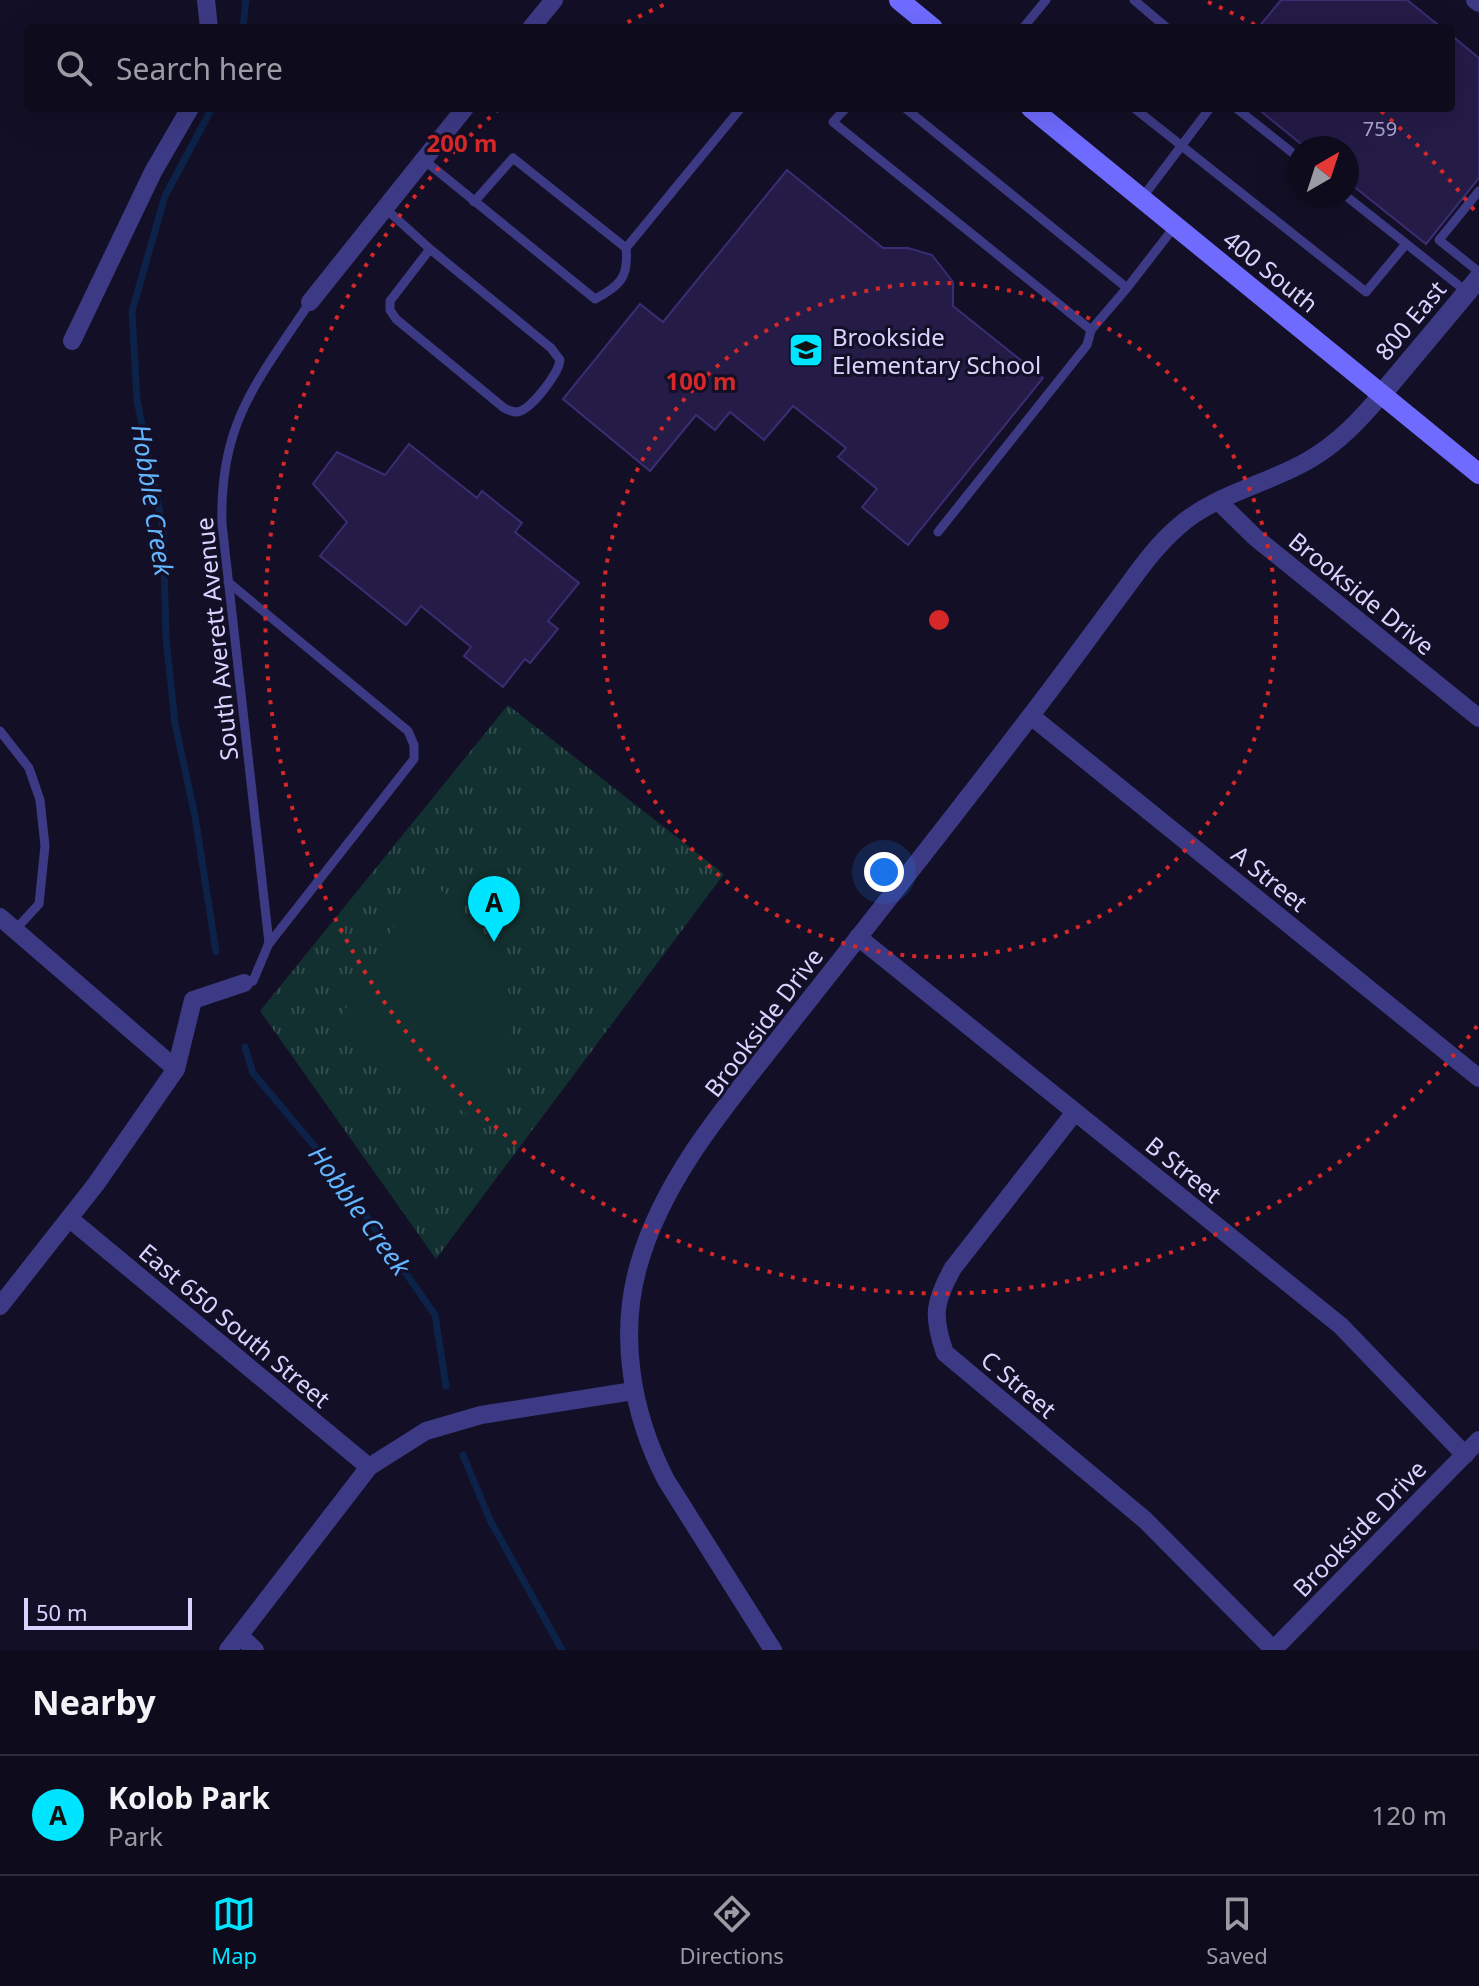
<!DOCTYPE html>
<html lang="en">
<head>
<meta charset="utf-8">
<style>
	body { margin:0; font-family:"Noto Sans",sans-serif; background:#171425; color:#f1f3f6 }
	.compass { position:absolute; left:1287px; top:136px; width:72px; height:72px; border-radius:50%; background:#0e0b1c; box-shadow:0 8px 32px #0002; rotate:39deg }
	.scale { position:absolute; left:24px; bottom:20px; width:168px; box-sizing:border-box; padding-left:8px; border:4px solid #d9d4ff; border-top:0; font-size:22px; line-height:28px; white-space:nowrap; color:#d9d4ff; -webkit-text-stroke:6px #130f26; paint-order:stroke }
	.you { position:absolute; left:884px; top:872px; width:28px; height:28px; margin:-20px; border:6px solid #fff; border-radius:50%; background:#1a73e8; box-shadow:0 0 0 12px #1a73e833 }
	.badge { display:grid; place-items:center; width:52px; height:52px; border-radius:50%; background:#00e5ff; color:#111; font-size:26px; font-weight:700 }
	.pin { position:absolute; translate:-50% -66px; filter:drop-shadow(0 2px 4px #0008) }
	.pin::after { content:''; position:absolute; top:42px; width:28px; height:24px; background:inherit; clip-path:polygon(0 0,100% 0,50% 100%) }
	.list { margin:0; padding:0; list-style:none }
	h2 { display:flex; justify-content:space-between; align-items:center; height:104px; margin:0; padding:0 32px; font-size:34px }
	h2 small { font-size:26px; font-weight:400; color:#9b9ba3 }
	.list li { display:grid; grid-template-columns:52px 1fr auto; gap:24px; align-items:center; box-sizing:border-box; height:120px; padding:0 32px; border-top:2px solid #2e2b3b }
	.list b { display:block; font-size:30px; white-space:nowrap }
	.list p { margin:0; font-size:26px; white-space:nowrap; color:#9b9ba3 }
	.list em { font-size:26px; font-style:normal; color:#9b9ba3 }
	.icon { flex:none; width:44px; height:44px; fill:none; stroke:currentColor; stroke-width:2; stroke-linecap:round; stroke-linejoin:round }
	.map { position:relative; flex:none; width:1479px; height:1650px; overflow:hidden }
	.search { position:absolute; background:#0e0b1c; box-shadow:0 8px 32px #0002; left:24px; right:24px; top:24px; height:88px; display:flex; align-items:center; gap:20px; box-sizing:border-box; padding:0 28px; border-radius:8px; color:#9b9ba3; font-size:30px }
	.sheet { height:224px; background:#0e0b1c }
	nav { display:flex; justify-content:space-around; align-items:center; box-sizing:border-box; height:112px; border-top:2px solid #2e2b3b; background:#0e0b1c; font-size:22px; color:#9b9ba3 }
	nav a { display:grid; justify-items:center; gap:4px }
	nav .on { color:#00e5ff }
	.map>svg:first-child { display:block }
	.park { fill:url(#park-tufts) }
	.pitch { fill:#12302f }
	.lines { fill:none; stroke-linecap:round; stroke-linejoin:round }
	.stream { stroke:#0c2248; stroke-width:7 }
	.building { fill:#241b47; stroke:#3b2d73; stroke-width:2 }
	.service { stroke:#3d3a85; stroke-width:9 }
	.minor { stroke:#3d3a85; stroke-width:18 }
	.tertiary { stroke:#3d3a85; stroke-width:20 }
	.secondary { stroke:#6f6bff; stroke-width:20 }
	.ring { fill:none; stroke:#d62828; stroke-width:4; stroke-dasharray:4 8 }
	.labels { text-anchor:middle; dominant-baseline:central; stroke-width:6; stroke-linejoin:round; paint-order:stroke }
	.number-label { font-size:20px; fill:#aca6d1 }
	.street-label { font-size:24px; fill:#d9d4ff; stroke:#130f26 }
	.poi-label { font-size:24px; fill:#d9d4ff; stroke:#130f26; text-anchor:start }
	.water-label { font-size:26px; font-style:italic; fill:#62b6ff; stroke:#130f26 }
	.centre { fill:#d62828; stroke:#130f26; stroke-width:4 }
	.ring-label { font-size:24px; text-anchor:middle; font-weight:bold; fill:#d62828; stroke:#130f26; stroke-width:6; stroke-linejoin:round; paint-order:stroke }
</style>
</head>
<body>
<div class="map">
<svg width="1479" height="1650" viewBox="0 0 1479 1650">
	<defs>
		<pattern id="park-tufts" width="24" height="20" patternUnits="userSpaceOnUse" patternTransform="scale(2)"><rect width="24" height="20" fill="#12302f"/><path d="M3 7l-1-3M5 7V3M7 7l1-3M15 17l-1-3M17 17v-4M19 17l1-3" fill="none" stroke="#344d4e"/></pattern>
	</defs>
	<rect width="100%" height="100%" fill="#130f26"/>
	<path class="park" d="M508 705 724 874 436 1259 260 1011Z"/>
	<path class="pitch" d="M423 877 458 903 497 954 513 1006 506 1081 486 1126 333 1030Z"/>
	<g class="lines">
		<g class="stream">
			<path d="M243 28 246 0"/>
			<path d="M212 108 165 196 132 311 137 400 163 528 166 637 175 724 195 816 216 952"/>
			<path d="M245 1047 253 1073 332 1167 435 1315 446 1386"/>
			<path d="M463 1455 490 1520 562 1650"/>
		</g>
	</g>
	<g class="building">
		<path d="M1281 0H1407L1442 28H1258Z"/>
		<path d="M1451 35 1479 58V178L1426 244 1347 181V148H1306L1257 108H1451Z"/>
		<path d="M787 170 883 248H908L932 255 953 282V306L1043 378 908 545 862 507 877 489 838 457 846 448 793 406 764 440 730 412 715 430 696 415 650 471 563 399 640 304 663 322Z"/>
		<path d="M409 444 477 498 482 491 522 523 515 532 579 583 548 621 558 629 530 663 525 659 503 687 464 656 471 647 421 606 406 625 320 556 347 522 313 484 337 452 385 475Z"/>
	</g>
	<g class="lines">
		<g class="service">
			<path d="M1134 0 1167 28"/>
			<path d="M1023 28 1046 0"/>
			<path d="M846 108 833 122 1091 330"/>
			<path d="M905 108 1127 288 1175 226"/>
			<path d="M1134 108 1366 292 1406 244"/>
			<path d="M1236 108 1299 158"/>
			<path d="M424 160 595 299C620 286 629 277 626 248L513 158 474 202"/>
			<path d="M1479 191 1439 240 1479 272"/>
			<path d="M1346 196 1467 292"/>
			<path d="M1142 198 1210 108"/>
			<path d="M386 209 430 249 551 348 560 360C559 373 531 410 517 412 514 412 508 410 504 408L396 319 390 310V301L430 249"/>
			<path d="M626 248 741 108"/>
			<path d="M938 532 1087 345 1091 330 1127 288"/>
			<path d="M228 582 408 731 414 745V759L268 945"/>
			<path d="M0 731 29 768 40 800 45 846 39 904 15 930"/>
			<path d="M244 983 253 981 269 943 222 524C219 423 257 382 310 302"/>
		</g>
		<g class="minor">
			<path d="M206 0 209 28"/>
			<path d="M1475 0 1479 3"/>
			<path d="M531 28 554 0"/>
			<path d="M310 302 465 108"/>
			<path d="M72 341 153 172 190 108"/>
			<path d="M1219 502 1256 538 1479 718"/>
			<path d="M1031 716 1479 1078"/>
			<path d="M0 917 176 1069"/>
			<path d="M858 937 1341 1326 1465 1455"/>
			<path d="M1075 1112 953 1268C934 1302 932 1316 945 1353L1145 1520 1274 1650"/>
			<path d="M70 1219 369 1467"/>
			<path d="M0 1306 96 1184 176 1069 193 1000 244 983"/>
			<path d="M240 1636 255 1650"/>
			<path d="M228 1650 369 1467 426 1431 481 1415 633 1391"/>
			<path d="M773 1650 666 1480C632 1414 618 1336 639 1264 665 1172 736 1094 794 1019 873 919 952 819 1029 718 1059 679 1088 639 1117 600 1136 575 1154 547 1179 526 1215 494 1268 484 1309 460 1338 443 1359 421 1381 395"/>
			<path d="M1273 1650 1479 1440"/>
		</g>
		<path class="tertiary" d="M1381 395 1479 278"/>
		<g class="secondary">
			<path d="M899 0 933 28"/>
			<path d="M1031 108 1479 474"/>
		</g>
	</g>
	<g class="ring">
		<circle cx="939" cy="620" r="337"/>
		<path d="M1477 1026A674 674 0 1 1 497 111M617 28A674 674 0 0 1 670 2M1208 2A674 674 0 0 1 1261 28M1381 111A674 674 0 0 1 1477 214"/>
	</g>
	<defs>
		<g id="school-square" transform="scale(1.8)"><rect x="-9" y="-9" width="18" height="18" rx="4" fill="#00e5ff" stroke="#130f26"/><path d="M0-5L7-2L0 1L-7-2ZM-4 1L0 2.5L4 1V4Q0 6-4 4Z" fill="#111"/></g>
	</defs>
	<g fill-rule="evenodd">
		<use href="#school-square" x="806" y="350"/>
	</g>
	<g class="labels">
		<g class="number-label">
			<text x="1380" y="128">759</text>
		</g>
		<g class="street-label">
			<text transform="translate(1271 271) rotate(39)">400 South</text>
			<text transform="translate(1410 320) rotate(-50)">800 East</text>
			<text transform="translate(1362 593) rotate(39)">Brookside Drive</text>
			<text transform="translate(216 639) rotate(-96)">South Averett Avenue</text>
			<text transform="translate(1270 878) rotate(39)">A Street</text>
			<text transform="translate(763 1022) rotate(-53)">Brookside Drive</text>
			<text transform="translate(1184 1169) rotate(39)">B Street</text>
			<text transform="translate(235 1325) rotate(40)">East 650 South Street</text>
			<text transform="translate(1019 1384) rotate(40)">C Street</text>
			<text transform="translate(1359 1528) rotate(-46)">Brookside Drive</text>
		</g>
		<g class="poi-label">
			<text x="832" y="336">Brookside<tspan x="832" dy="28">Elementary School</tspan></text>
		</g>
		<g class="water-label">
			<text transform="translate(153 500) rotate(81)">Hobble Creek</text>
			<text transform="translate(360 1210) rotate(54)">Hobble Creek</text>
		</g>
	</g>
	<circle cx="939" cy="620" r="12" class="centre"/>
	<g class="ring-label">
		<text x="462" y="152">200 m</text>
		<text x="701" y="390">100 m</text>
	</g>
</svg>
<svg class="compass" viewBox="-18 -18 36 36"><path d="M0-13l5 13h-10z" fill="#e53935"/><path d="M0 13l5-13h-10z" fill="#9b9ba3"/></svg>
<div class="scale">50 m</div>
<div class="you"></div>
<div class="pin badge" style="left:494px;top:942px">A</div>
<div class="search"><svg class="icon" aria-label="search" viewBox="0 0 24 24"><circle cx="10" cy="10" r="6"/><path d="M15 15l6 6"/></svg>Search here</div>
</div>
<section class="sheet">
<h2>Nearby<small></small></h2>
<ul class="list">
<li><span class="badge">A</span><div><b>Kolob Park</b><p>Park</p></div><em>120 m</em></li>
</ul>
</section>
<nav>
<a class="on"><svg class="icon" aria-label="map" viewBox="0 0 24 24"><path d="M3 6l6-2 6 2 6-2v14l-6 2-6-2-6 2zM9 4v14M15 6v14"/></svg>Map</a>
<a><svg class="icon" aria-label="directions" viewBox="0 0 24 24"><path d="M12 3l9 9-9 9-9-9zM9 14v-3h6M13 9l2 2-2 2"/></svg>Directions</a>
<a><svg class="icon" aria-label="saved" viewBox="0 0 24 24"><path d="M7 4h10v16l-5-4-5 4z"/></svg>Saved</a>
</nav>
</body>
</html>
